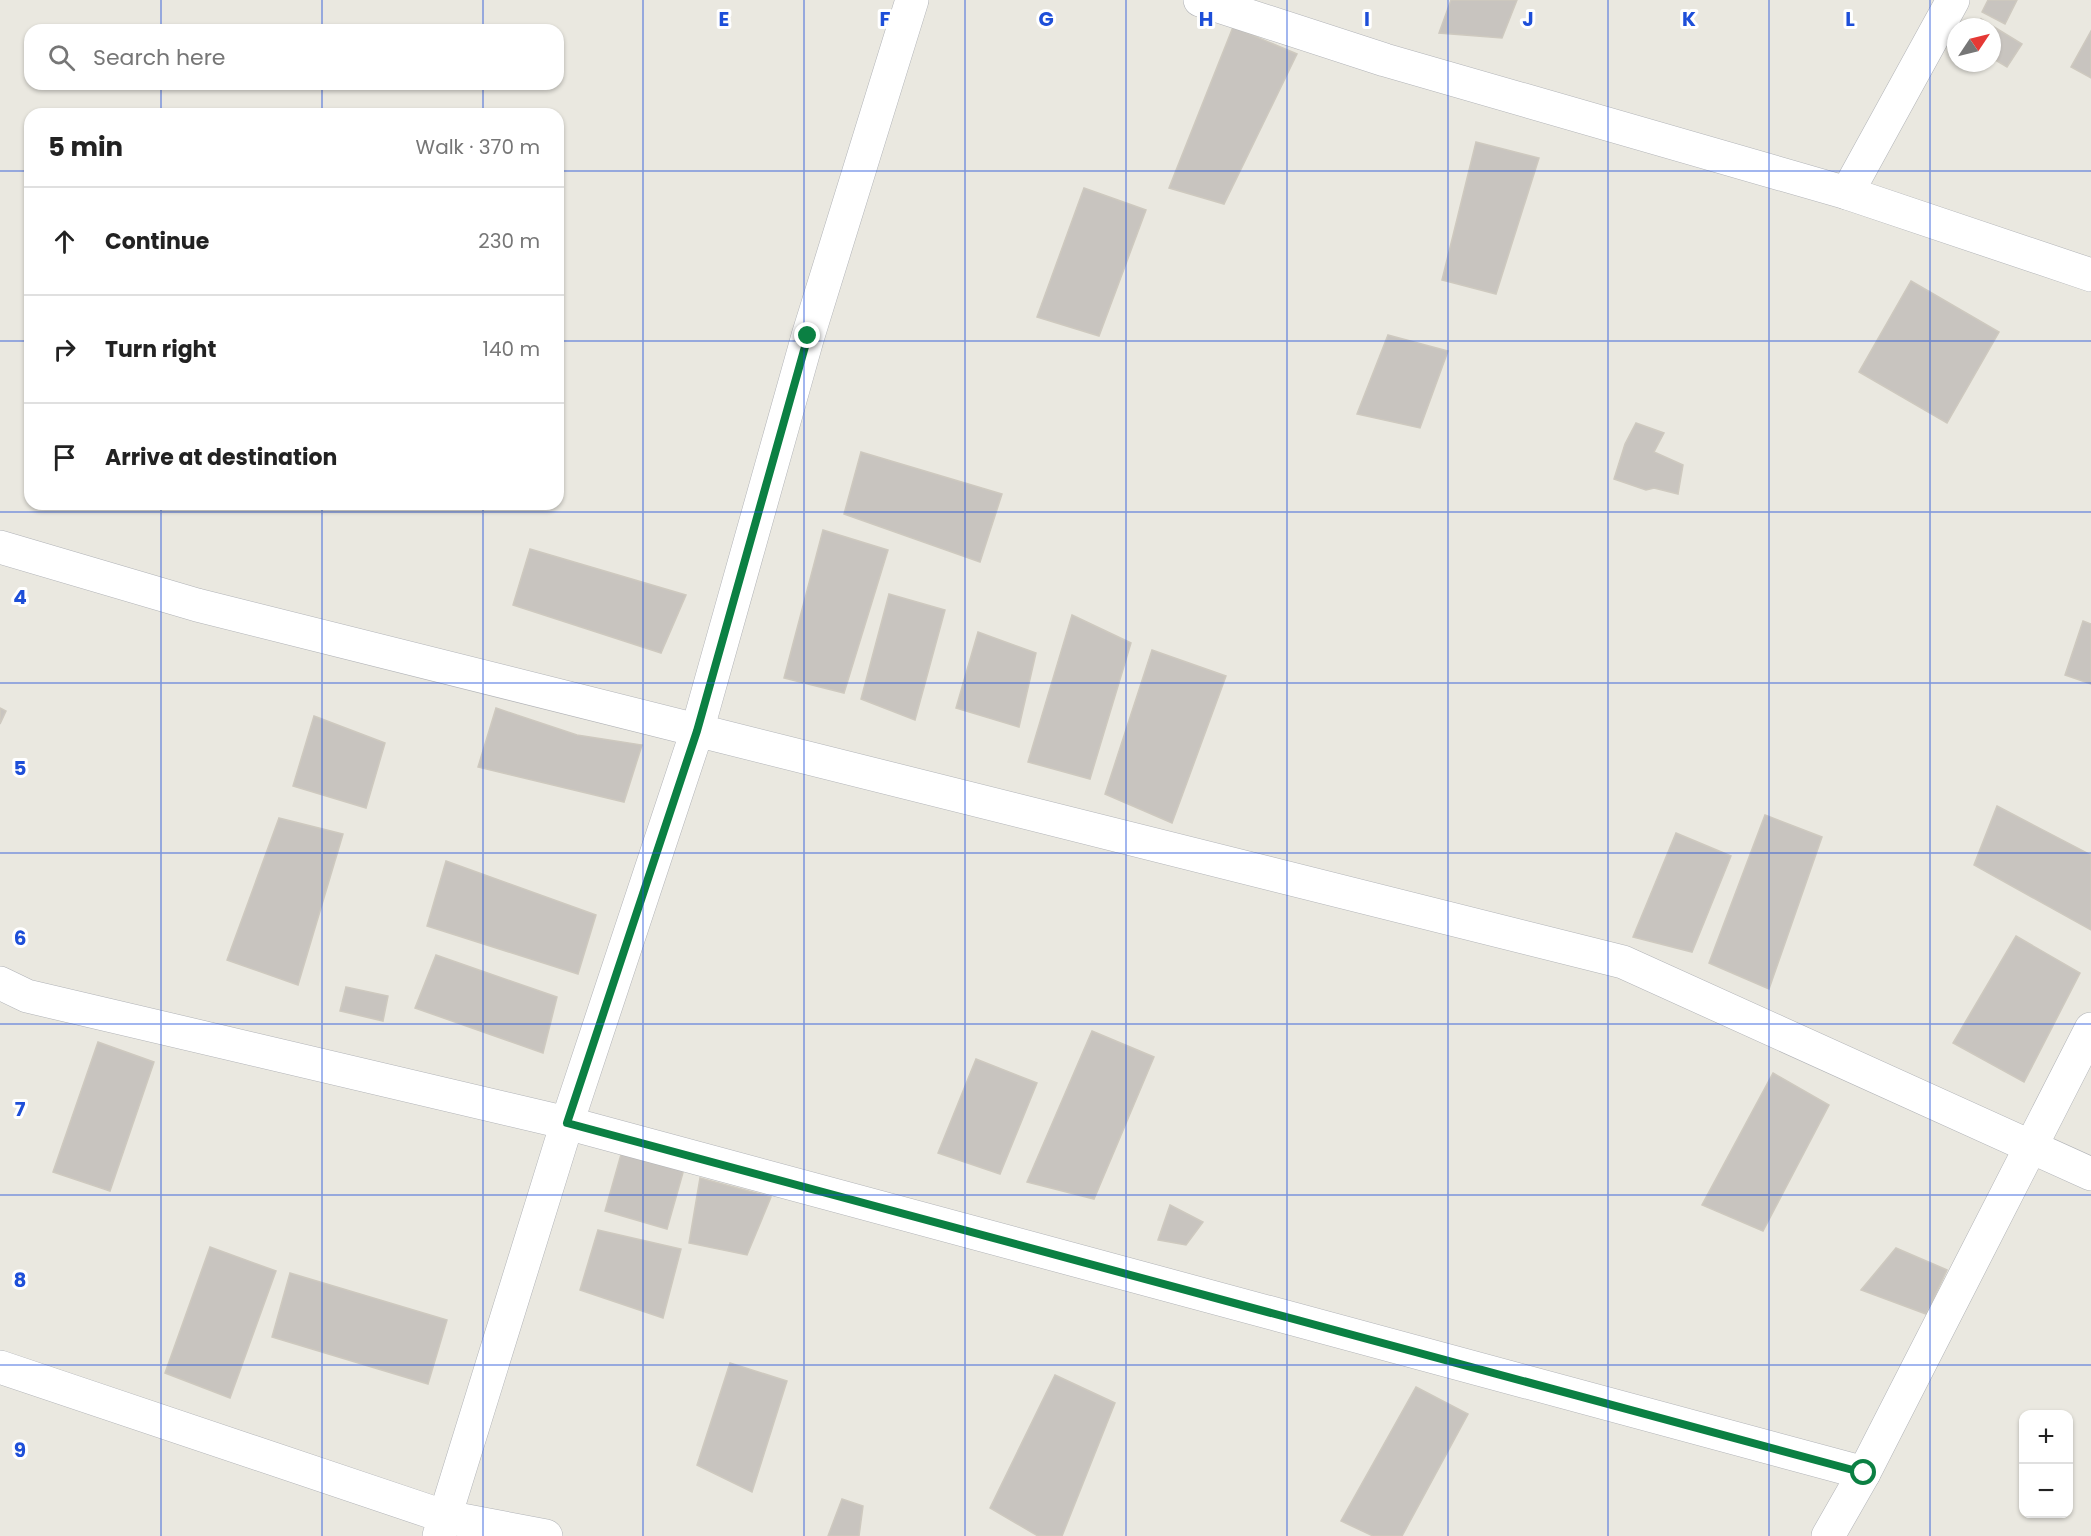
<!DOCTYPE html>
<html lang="en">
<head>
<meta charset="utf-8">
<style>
	body { margin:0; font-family:Poppins,sans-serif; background:#f6f6f6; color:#222 }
	.controls { position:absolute; right:18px; bottom:18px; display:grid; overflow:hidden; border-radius:12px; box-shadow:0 2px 4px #0004 }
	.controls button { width:54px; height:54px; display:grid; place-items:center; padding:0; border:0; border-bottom:2px solid #e0e0e0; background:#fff; color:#222; font:30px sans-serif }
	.compass { position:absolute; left:1947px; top:18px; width:54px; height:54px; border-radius:50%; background:#fff; box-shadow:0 2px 4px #0004; rotate:55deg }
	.stop { position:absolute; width:18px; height:18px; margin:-14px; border:4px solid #0b8043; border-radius:50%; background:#fff }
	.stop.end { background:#0b8043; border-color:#fff; box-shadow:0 2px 6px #0008 }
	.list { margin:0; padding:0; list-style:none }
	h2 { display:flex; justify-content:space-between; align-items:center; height:78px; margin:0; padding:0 24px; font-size:26px }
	h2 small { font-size:20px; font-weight:400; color:#767676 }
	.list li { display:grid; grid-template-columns:39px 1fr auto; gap:18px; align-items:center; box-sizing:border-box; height:108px; padding:0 24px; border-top:2px solid #e0e0e0 }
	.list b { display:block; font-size:22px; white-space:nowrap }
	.list em { font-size:20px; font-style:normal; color:#767676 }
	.icon { flex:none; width:33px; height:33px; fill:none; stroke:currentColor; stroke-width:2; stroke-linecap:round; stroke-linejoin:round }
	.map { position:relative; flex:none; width:2091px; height:1536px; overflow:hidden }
	.search { position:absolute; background:#fff; box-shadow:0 2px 4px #0004; left:24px; top:24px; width:540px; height:66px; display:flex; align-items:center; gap:15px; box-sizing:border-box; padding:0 21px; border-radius:18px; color:#767676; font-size:22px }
	.panel { position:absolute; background:#fff; box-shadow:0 2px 4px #0004; left:24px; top:108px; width:540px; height:402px; border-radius:18px }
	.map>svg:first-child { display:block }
	.building { fill:#c8c4bf; stroke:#cec9bf; stroke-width:1.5 }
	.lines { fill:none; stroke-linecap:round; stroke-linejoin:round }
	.street-casing { stroke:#b1b3b7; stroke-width:34 }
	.street { stroke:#fff; stroke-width:33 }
	.route { stroke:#0b8043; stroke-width:8 }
	.grid { fill:none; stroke:#1d4ed8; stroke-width:1.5; stroke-opacity:0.55 }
	.grid-label { font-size:20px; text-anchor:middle; font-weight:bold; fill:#1d4ed8; stroke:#fff; stroke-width:6; stroke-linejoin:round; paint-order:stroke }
</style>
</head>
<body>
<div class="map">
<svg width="2091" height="1536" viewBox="0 0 2091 1536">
	<rect width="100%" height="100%" fill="#eae8e0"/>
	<g class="building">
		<path d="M1451 0H1517L1502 38 1439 33Z"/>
		<path d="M1988 0H2017L2005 24 1982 12Z"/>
		<path d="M1981 19 2022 44 2007 67 1992 58V27H1976Z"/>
		<path d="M1233 27 1297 54 1224 204 1169 188Z"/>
		<path d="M2091 31V78L2071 67Z"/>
		<path d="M1476 142 1539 158 1496 294 1442 280Z"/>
		<path d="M1084 188 1146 210 1099 336 1037 317Z"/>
		<path d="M1911 281 1999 332 1947 423 1859 372Z"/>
		<path d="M1388 335 1448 351 1420 428 1357 414Z"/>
		<path d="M1636 423 1664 433 1654 452 1683 465 1678 494 1654 488 1646 490 1614 479 1625 444Z"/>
		<path d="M861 452 1002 494 980 562 844 514Z"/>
		<path d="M823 530 888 550 844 693 784 678Z"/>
		<path d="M530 549 686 595 661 653 513 605Z"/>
		<path d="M889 594 945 610 915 720 861 699Z"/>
		<path d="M1072 615 1131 643 1090 779 1028 762Z"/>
		<path d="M2083 621 2091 624V684L2065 675Z"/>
		<path d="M978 632 1036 653 1019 727 956 708Z"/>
		<path d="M1152 650 1226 676 1172 823 1105 794Z"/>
		<path d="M0 708 6 711 0 724Z"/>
		<path d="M496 708 577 735 642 745 624 802 478 767Z"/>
		<path d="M314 716 385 743 366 808 293 786Z"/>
		<path d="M1997 806 2091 855V930L1974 865Z"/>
		<path d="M1765 815 1822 837 1769 989 1709 963Z"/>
		<path d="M279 818 343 834 298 985 227 960Z"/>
		<path d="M1676 833 1731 856 1692 952 1633 937Z"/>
		<path d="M446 861 596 915 578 974 427 926Z"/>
		<path d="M2016 936 2080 973 2024 1082 1953 1043Z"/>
		<path d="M436 955 557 997 543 1053 415 1008Z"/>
		<path d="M346 987 388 996 383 1021 340 1011Z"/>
		<path d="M1092 1031 1154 1057 1094 1199 1027 1182Z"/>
		<path d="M98 1042 154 1062 110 1191 53 1172Z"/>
		<path d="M976 1059 1037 1083 1000 1174 938 1153Z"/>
		<path d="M1773 1073 1829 1105 1763 1231 1702 1205Z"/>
		<path d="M622 1151 684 1169 667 1229 605 1211Z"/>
		<path d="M700 1178 771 1197 747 1255 689 1243Z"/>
		<path d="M1170 1205 1203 1222 1186 1245 1158 1240Z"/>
		<path d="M598 1230 681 1249 663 1318 580 1290Z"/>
		<path d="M210 1247 276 1271 230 1398 165 1373Z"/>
		<path d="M1896 1248 1947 1270 1926 1314 1861 1290Z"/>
		<path d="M290 1273 447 1320 428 1384 272 1337Z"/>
		<path d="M730 1363 787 1381 752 1492 697 1465Z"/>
		<path d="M1055 1375 1115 1403 1062 1536H1038L990 1508Z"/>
		<path d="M1416 1387 1468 1414 1402 1536H1373L1341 1521Z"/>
		<path d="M842 1499 863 1506 859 1536H828Z"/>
	</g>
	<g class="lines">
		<g class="street-casing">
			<g id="street">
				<path d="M1200 0 1385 60 1847 193 2091 275"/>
				<path d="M1847 193 1953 0"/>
				<path d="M0 547 197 605 1623 962 2091 1174"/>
				<path d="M0 983 27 996 567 1123 1864 1473"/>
				<path d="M0 1367 446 1517 546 1536"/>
				<path d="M439 1536 567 1123 697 731 808 336 912 0"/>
				<path d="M1828 1536 1864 1473 2091 1029"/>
			</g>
		</g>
		<use href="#street" class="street"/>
	</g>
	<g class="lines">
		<path class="route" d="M808 336 697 731 567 1123 1864 1473"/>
	</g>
	<path class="grid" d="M161 0V30M322 0V30M483 0V30M643 0V1536M804 0V1536M965 0V1536M1126 0V1536M1287 0V1536M1448 0V1536M1608 0V1536M1769 0V1536M1930 0V1536M161 84V114M322 84V114M483 84V114M0 171H30M558 171H2091M0 341H30M558 341H2091M161 504V1536M322 504V1536M483 504V1536M0 512H2091M0 683H2091M0 853H2091M0 1024H2091M0 1195H2091M0 1365H2091"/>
	<g class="grid-label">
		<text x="724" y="26">E</text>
		<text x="885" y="26">F</text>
		<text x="1046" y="26">G</text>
		<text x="1206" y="26">H</text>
		<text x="1367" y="26">I</text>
		<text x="1528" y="26">J</text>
		<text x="1689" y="26">K</text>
		<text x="1850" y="26">L</text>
		<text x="20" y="604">4</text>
		<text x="20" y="775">5</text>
		<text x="20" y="945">6</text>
		<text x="20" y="1116">7</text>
		<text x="20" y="1287">8</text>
		<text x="20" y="1457">9</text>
	</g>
</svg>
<div class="controls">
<button>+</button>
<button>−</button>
</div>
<svg class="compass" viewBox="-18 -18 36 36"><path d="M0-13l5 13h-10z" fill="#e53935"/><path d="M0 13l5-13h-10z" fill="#767676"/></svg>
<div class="stop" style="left:1864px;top:1473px"></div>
<div class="stop end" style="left:808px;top:336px"></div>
<div class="search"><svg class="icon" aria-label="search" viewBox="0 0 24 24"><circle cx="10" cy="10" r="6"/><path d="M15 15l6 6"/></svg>Search here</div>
<section class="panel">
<h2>5 min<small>Walk · 370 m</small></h2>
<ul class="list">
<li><svg class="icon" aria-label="ahead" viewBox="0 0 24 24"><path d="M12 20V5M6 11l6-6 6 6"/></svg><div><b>Continue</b></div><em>230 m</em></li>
<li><svg class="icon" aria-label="right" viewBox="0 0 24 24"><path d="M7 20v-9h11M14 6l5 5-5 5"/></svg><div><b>Turn right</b></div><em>140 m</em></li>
<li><svg class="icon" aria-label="arrive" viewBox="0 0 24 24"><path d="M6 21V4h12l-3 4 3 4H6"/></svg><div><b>Arrive at destination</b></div></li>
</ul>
</section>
</div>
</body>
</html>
